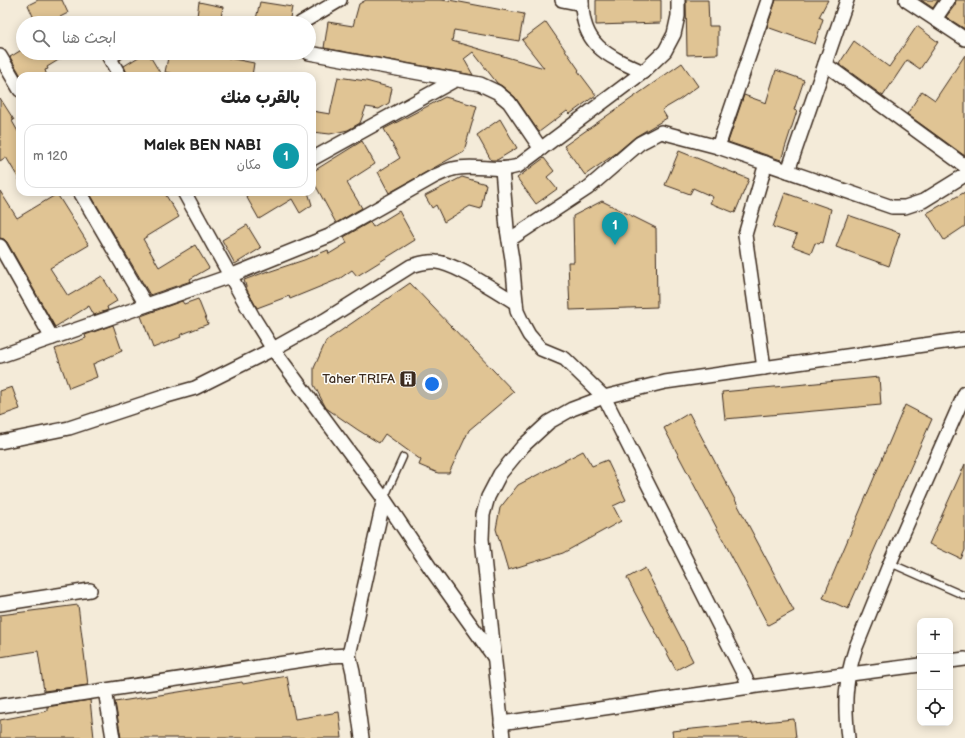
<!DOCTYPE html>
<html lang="ar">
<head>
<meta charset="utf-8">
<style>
	body { margin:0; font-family:"Balsamiq Sans","Playpen Sans Arabic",sans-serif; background:#f2f2f2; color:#222; direction:rtl }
	.controls { position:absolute; right:12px; bottom:12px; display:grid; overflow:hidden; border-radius:8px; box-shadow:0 2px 10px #0003 }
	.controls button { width:36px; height:36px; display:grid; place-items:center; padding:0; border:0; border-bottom:1px solid #e0e0e0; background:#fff; color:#222; font:20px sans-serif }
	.you { position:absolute; left:432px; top:384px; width:14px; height:14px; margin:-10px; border:3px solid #fff; border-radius:50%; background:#1a73e8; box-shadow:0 0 0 6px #1a73e833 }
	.badge { display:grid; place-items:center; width:26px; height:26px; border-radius:50%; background:#3b2a1e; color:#fff; font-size:13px; font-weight:700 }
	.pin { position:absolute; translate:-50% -33px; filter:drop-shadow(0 1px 2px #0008) }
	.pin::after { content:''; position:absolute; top:21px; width:14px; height:12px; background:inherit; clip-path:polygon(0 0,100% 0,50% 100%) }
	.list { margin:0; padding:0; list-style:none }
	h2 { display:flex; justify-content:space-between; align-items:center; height:52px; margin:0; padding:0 16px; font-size:17px }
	h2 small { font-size:13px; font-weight:400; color:#767676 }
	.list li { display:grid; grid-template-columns:26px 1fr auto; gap:12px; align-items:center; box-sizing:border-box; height:64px; margin:0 8px 8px; padding:0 8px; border:1px solid #e0e0e0; border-radius:12px }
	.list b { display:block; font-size:15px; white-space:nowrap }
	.list p { margin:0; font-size:13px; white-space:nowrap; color:#767676 }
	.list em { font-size:13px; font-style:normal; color:#767676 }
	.icon { flex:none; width:22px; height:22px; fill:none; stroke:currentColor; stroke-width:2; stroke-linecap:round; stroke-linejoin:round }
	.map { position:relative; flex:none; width:965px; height:738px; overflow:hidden; direction:ltr }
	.search { position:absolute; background:#fff; box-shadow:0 2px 10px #0003; left:16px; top:16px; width:300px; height:44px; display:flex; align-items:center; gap:10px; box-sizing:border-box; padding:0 14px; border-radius:22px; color:#767676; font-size:15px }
	.panel { position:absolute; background:#fff; box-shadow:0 2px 10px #0003; left:16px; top:72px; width:300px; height:124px; border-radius:12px; direction:rtl }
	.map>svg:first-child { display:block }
	.building { fill:#e0c494; stroke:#3b2a1e }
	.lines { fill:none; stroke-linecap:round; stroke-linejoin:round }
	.service-casing { stroke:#3b2a1e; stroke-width:9 }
	.minor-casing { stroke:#3b2a1e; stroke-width:16 }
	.service { stroke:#fdfcf7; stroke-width:6 }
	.minor { stroke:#fdfcf7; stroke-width:13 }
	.labels { text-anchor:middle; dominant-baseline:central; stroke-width:3; stroke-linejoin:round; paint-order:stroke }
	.poi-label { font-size:13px; fill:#3b2a1e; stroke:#fdfcf7; text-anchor:end }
</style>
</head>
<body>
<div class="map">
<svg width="965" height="738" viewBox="0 0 965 738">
	<rect width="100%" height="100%" fill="#f4ebd9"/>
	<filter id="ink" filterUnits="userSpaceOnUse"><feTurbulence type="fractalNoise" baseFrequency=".025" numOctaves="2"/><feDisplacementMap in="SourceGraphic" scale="8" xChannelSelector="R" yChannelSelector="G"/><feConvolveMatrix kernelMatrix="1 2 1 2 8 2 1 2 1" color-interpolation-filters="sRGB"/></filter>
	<g filter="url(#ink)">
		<g class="building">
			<path d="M38 0H62L68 13 48 23H36L28 5Z"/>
			<path d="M366 0H440L449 1V0L524 14 519 41 454 30 452 41 544 68 522 40 546 22 579 70 578 71 596 95 570 114 567 111 539 132 515 97 502 86 497 83 473 52 464 59 473 75 324 48 328 22 353 26 359 4Z"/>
			<path d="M596 0H661V23L596 25Z"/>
			<path d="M686 0H708L709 26H718V54L687 55Z"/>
			<path d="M776 0H828L819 17 823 19 815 44 767 27Z"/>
			<path d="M921 0H938L933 8Z"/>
			<path d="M956 0H965V29L946 17 955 5Z"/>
			<path d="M199 2 223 7 220 23H196Z"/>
			<path d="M260 2 292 7 290 18 286 23H255Z"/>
			<path d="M917 26 938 42 920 69 907 60 883 96 839 64 854 41 889 67Z"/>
			<path d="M23 49V53H70L47 67 48 69 45 70 47 76H21L10 57Z"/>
			<path d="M145 53H148L162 76H128L124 66Z"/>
			<path d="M169 53H203L254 63 252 76H185L165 72Z"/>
			<path d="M965 55V156L907 114 922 91 935 100Z"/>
			<path d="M682 63 698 86 679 100 662 110 667 118 635 137 615 154 585 175 564 146Z"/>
			<path d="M776 70 804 80 794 110 797 111 781 160 728 142 744 95 766 103Z"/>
			<path d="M338 77 366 81 392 88 389 103 379 109 366 107 360 123 348 130 330 134 312 132V111L330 114Z"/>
			<path d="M445 97 477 106 464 151 389 193 378 172 400 158 384 129Z"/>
			<path d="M0 98 14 120 12 121 20 135V181L6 157 0 161Z"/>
			<path d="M500 119 517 148 497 160H491L477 135Z"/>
			<path d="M362 141 375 164 350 180V181L347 183 362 208 336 223 312 179V172Z"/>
			<path d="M679 151 749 179 735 213 710 203 713 197 693 188 690 194 665 185Z"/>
			<path d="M544 158 554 171 547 177 557 189 536 204 517 178Z"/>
			<path d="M462 177 486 184 481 209 470 206 444 222 436 205 432 208 425 196Z"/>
			<path d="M0 191 17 218 57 194 89 245 50 268 68 296 102 276 117 301 107 307 108 310 94 315 89 306 55 327 7 242 4 239 0 238Z"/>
			<path d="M89 192H164L179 217 143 239 159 267 195 245 209 268 190 279 191 281 150 295Z"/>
			<path d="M252 192H308L312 205 300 213 292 199 259 219 246 196Z"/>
			<path d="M965 192V226L944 240 927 213Z"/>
			<path d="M785 193 831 209 823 243 821 242 819 244 815 243 811 253 792 246 797 235 773 227Z"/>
			<path d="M602 201 656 228 657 307 570 310 568 262H574L573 216Z"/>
			<path d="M399 211 415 240 357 276 352 270 339 279 290 299 289 296 257 308 247 290 244 280 268 271V272L304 260 328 250 329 254 347 243 344 237 370 222 373 227Z"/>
			<path d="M848 215 900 233 889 266 836 247Z"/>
			<path d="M247 225 261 248 235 264 222 240Z"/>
			<path d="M410 283 514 392 469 430 449 473H438L419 465 421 460 385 434 379 443 358 430 326 408 314 385V368L326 341Z"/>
			<path d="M198 299 208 324 180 335 181 337 153 348 141 316 182 301 184 304Z"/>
			<path d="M113 325 122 351 93 364 97 377 69 388 55 349 86 338 85 335Z"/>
			<path d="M879 377 881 405 725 419 722 392Z"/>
			<path d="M12 387 20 409 0 416V391Z"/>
			<path d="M905 405 932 419 848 609 823 598Z"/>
			<path d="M689 413 794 611 768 625 664 428Z"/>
			<path d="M583 451 592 466 607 460 626 500 613 506 621 521 563 553 508 570 496 529 500 508 518 485Z"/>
			<path d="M965 464V550L961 559 929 544Z"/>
			<path d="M645 568 693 661 676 670 627 578Z"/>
			<path d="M78 605 88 685 44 691 38 651 0 657V615Z"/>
			<path d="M287 676 295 719 339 712 342 738H121L115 702 242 682 243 684Z"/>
			<path d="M90 700 94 738H0V720L47 711V707Z"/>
			<path d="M794 719 796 738H673L672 731Z"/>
		</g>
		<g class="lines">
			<g class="service-casing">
				<g id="service">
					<path d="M384 499 403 457"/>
					<path d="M890 563 965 596"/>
				</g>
			</g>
			<g class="minor-casing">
				<g id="minor">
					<path d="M562 0 582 4"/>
					<path d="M582 0C581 45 607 56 643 72"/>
					<path d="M768 0 718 147 892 207H905L923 201 965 175"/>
					<path d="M906 0 965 39"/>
					<path d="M935 19 948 0"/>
					<path d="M301 23 340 0"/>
					<path d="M117 53 109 57 120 76"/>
					<path d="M309 53 480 84 497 92 509 102 541 149"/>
					<path d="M0 56 20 90"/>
					<path d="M825 64 965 166"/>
					<path d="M312 159 455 80"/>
					<path d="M502 169 507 229 512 259 515 292 517 311 523 324 529 335 541 349 565 359 604 397 750 687"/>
					<path d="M788 171 847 0"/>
					<path d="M80 192 146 305"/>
					<path d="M509 240 588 188 640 143 661 132 718 147"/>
					<path d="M0 246 52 338 0 356"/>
					<path d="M52 338 230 276 329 236 435 176C441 174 447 170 453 169 474 163 497 173 518 166L643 72 665 51 674 34 678 16V0"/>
					<path d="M764 368 745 235 766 163"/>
					<path d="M0 442 69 428 163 397 195 388 273 349 253 317 184 192"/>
					<path d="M0 604 90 590"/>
					<path d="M349 655 384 499"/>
					<path d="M494 657 431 569 384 499 273 349 325 320 411 266C419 264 427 261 436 262 455 263 498 292 516 303"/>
					<path d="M950 661 965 659"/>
					<path d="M105 690 113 738"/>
					<path d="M0 706 330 656 349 655 353 672 362 738"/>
					<path d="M501 723 750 687 920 665"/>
					<path d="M503 738 482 539 483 515 488 497 500 474 523 446 549 422 572 409 604 397 665 382 965 339"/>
					<path d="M848 738C844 703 845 680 856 647L890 563 965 393"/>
				</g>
			</g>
			<use href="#service" class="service"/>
			<use href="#minor" class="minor"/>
		</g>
	</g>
	<defs>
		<g id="building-square" transform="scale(0.9)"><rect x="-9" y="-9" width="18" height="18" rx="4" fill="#3b2a1e" stroke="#fdfcf7"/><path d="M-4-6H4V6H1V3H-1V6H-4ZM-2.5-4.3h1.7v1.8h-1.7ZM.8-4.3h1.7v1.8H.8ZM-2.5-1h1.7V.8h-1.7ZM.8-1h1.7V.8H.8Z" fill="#fff"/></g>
	</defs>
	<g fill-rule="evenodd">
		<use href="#building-square" x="408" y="379"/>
	</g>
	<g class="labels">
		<g class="poi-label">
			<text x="395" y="379">Taher TRIFA</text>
		</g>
	</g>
</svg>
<div class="controls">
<button>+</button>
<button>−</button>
<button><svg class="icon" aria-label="locate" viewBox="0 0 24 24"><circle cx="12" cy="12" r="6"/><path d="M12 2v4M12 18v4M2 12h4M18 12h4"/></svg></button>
</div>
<div class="you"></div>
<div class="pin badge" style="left:615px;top:245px;background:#0f9aa8">1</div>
<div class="search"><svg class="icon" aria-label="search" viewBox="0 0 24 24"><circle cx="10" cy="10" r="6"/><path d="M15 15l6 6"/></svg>ابحث هنا</div>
<section class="panel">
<h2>بالقرب منك<small></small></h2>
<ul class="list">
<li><span class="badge" style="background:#0f9aa8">1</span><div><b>Malek BEN NABI</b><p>مكان</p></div><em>120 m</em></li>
</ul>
</section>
</div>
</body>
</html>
